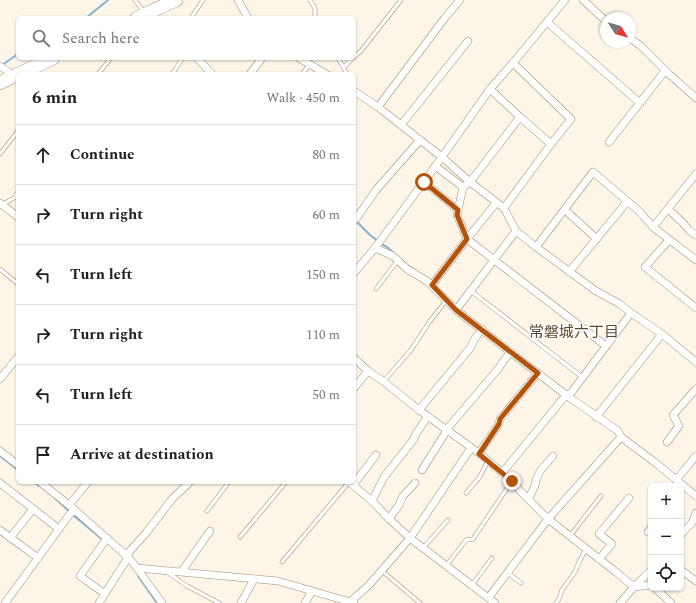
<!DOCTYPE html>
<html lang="en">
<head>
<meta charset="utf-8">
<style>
	body { margin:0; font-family:Spectral,"Noto Sans JP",serif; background:#f6f6f6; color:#202124 }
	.controls { position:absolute; right:12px; bottom:12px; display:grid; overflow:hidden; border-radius:6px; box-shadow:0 1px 3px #0004 }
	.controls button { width:36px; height:36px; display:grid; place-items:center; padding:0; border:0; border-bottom:1px solid #e0e0e0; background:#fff; color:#202124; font:20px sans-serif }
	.compass { position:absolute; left:600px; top:12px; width:36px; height:36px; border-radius:50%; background:#fff; box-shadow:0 1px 3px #0004; rotate:127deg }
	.stop { position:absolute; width:12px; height:12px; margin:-9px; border:3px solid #b45309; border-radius:50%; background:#fff }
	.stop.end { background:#b45309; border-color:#fff; box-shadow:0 1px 4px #0008 }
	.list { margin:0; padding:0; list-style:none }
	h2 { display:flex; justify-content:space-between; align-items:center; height:52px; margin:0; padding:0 16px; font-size:17px }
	h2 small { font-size:13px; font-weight:400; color:#757577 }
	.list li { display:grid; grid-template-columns:26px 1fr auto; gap:12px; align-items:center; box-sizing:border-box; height:60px; padding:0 16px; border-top:1px solid #e0e0e0 }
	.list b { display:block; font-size:15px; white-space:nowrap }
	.list em { font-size:13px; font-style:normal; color:#757577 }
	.icon { flex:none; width:22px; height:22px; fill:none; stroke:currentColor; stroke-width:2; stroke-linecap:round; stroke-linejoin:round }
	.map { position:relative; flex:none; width:696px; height:603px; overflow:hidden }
	.search { position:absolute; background:#fff; box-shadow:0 1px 3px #0004; left:16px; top:16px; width:340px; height:44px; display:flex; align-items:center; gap:10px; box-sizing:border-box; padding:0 14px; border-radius:6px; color:#757577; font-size:15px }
	.panel { position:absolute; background:#fff; box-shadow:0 1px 3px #0004; left:16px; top:72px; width:340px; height:412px; border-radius:6px }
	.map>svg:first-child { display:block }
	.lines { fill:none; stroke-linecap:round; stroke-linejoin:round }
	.stream { stroke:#83b3d5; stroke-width:2 }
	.lane-casing { stroke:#a18d6f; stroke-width:4.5 }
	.street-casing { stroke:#a18d6f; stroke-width:8 }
	.highway-casing { stroke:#a18d6f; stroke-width:14 }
	.lane { stroke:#fff; stroke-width:3.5 }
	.street { stroke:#fff; stroke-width:7 }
	.highway { stroke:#fff; stroke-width:13 }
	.route { stroke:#b45309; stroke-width:5 }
	.labels { text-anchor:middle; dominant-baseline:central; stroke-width:3; stroke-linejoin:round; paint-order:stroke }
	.neighbourhood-label { font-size:15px; fill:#5a482d; stroke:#fff }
</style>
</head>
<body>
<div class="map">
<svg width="696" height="603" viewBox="0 0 696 603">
	<rect width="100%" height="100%" fill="#fdf5e8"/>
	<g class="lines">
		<g class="stream">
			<path d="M86 18 108 0"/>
			<path d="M2 65 18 54"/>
			<path d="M356 221 370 235 378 241"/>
			<path d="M381 244 387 247 395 254"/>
			<path d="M407 265 415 270"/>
			<path d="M0 456 18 470"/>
			<path d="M35 482 39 486"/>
			<path d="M55 498 70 512"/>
			<path d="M73 515 103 540"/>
			<path d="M138 576 157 603"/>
		</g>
		<g class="lane-casing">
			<g id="lane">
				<path d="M135 0 144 12"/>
				<path d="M310 0 315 8V18"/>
				<path d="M191 18 203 0"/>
				<path d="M354 57 361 51 401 0"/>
				<path d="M338 58 347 74"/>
				<path d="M344 67 353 58"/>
				<path d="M98 74 111 58"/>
				<path d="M172 74 183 58"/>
				<path d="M302 74 310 64"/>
				<path d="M0 154 18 131"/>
				<path d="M3 204 14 198 18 192"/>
				<path d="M0 269 18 284"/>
				<path d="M376 289 398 260"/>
				<path d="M471 291 582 377"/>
				<path d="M384 381 411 350 430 321 446 301"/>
				<path d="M466 493 479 478 488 461"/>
				<path d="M207 511 229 482"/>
				<path d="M570 536 601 496"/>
				<path d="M240 537 286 482"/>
				<path d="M423 548 448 520"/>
				<path d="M282 562 349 482"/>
				<path d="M446 566 466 540 473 539 512 481"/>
				<path d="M381 570 420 603"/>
				<path d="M167 572 187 586 219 603"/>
				<path d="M508 573 521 583"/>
				<path d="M472 585 492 558"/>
				<path d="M556 603 559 599 562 590 575 572 579 562 586 549"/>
			</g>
		</g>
		<g class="street-casing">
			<g id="street">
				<path d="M238 0 248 18"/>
				<path d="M583 0 606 21"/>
				<path d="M547 22 640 103"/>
				<path d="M630 38 642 47 670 75 696 98"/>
				<path d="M197 58 212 74"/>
				<path d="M299 58 326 74"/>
				<path d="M0 66 16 77"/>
				<path d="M250 74 262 58"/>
				<path d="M490 89 520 117 551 144"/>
				<path d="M354 91 378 107 420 140 442 157 470 182 504 208 516 231 536 247 596 291 620 304 631 313 662 334 696 362"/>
				<path d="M378 107 444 19 460 0"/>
				<path d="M520 117 470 182 463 187 457 215 467 239 606 346"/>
				<path d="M401 125 468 41"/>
				<path d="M609 142 665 71"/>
				<path d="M435 166 463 187"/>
				<path d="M424 182 458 210"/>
				<path d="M0 203 18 217"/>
				<path d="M504 208 551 144 571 119 513 63"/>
				<path d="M668 209 681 221 690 231 696 235"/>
				<path d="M565 210 597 239"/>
				<path d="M356 219 376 190 420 140"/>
				<path d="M653 227 696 174"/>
				<path d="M669 240 645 267 696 308"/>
				<path d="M536 247 593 172 640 212 653 227 696 260"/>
				<path d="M375 248 393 256 407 269 427 281 456 310 566 395 618 431 621 437"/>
				<path d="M569 272 627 202"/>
				<path d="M354 273 375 248 442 157 490 89 513 63 565 0"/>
				<path d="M432 285 467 239 496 203"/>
				<path d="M456 310 516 231"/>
				<path d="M354 358 368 371 383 381 419 410 479 453 512 481 522 493 548 519 616 572 634 587 651 585"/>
				<path d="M0 379 18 357"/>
				<path d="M354 388 368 371"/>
				<path d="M419 410 471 347 474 340 482 329"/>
				<path d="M596 417 662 334"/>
				<path d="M667 442 679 426 673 415 696 389"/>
				<path d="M0 451 18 465"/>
				<path d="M479 453 499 424 500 419 538 373"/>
				<path d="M422 470 444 435 447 429 498 369 510 352"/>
				<path d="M502 473 566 395 571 393 631 313"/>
				<path d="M676 480 696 456"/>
				<path d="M40 482 69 505 128 557 137 568 162 603"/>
				<path d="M349 482 372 501 389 519 410 538 495 603"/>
				<path d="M0 483 59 529"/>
				<path d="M353 485 376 455"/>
				<path d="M528 499 535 486 536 480 540 471 553 456"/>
				<path d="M372 501 384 477 414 439 415 435 428 416"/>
				<path d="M69 505 88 482"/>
				<path d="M389 519 399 505 403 496 415 483"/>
				<path d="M0 530 38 558"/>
				<path d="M648 532 651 528"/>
				<path d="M681 535 685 530 692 523 696 513"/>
				<path d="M10 538 33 509"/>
				<path d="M599 559 612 544 599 534 629 498"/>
				<path d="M137 568 278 581 354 603"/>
				<path d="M681 570 696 581"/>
				<path d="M182 571 210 531"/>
				<path d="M655 588 671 603"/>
				<path d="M105 594 80 576 107 538"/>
				<path d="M489 597 548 519 621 437 657 464 696 496"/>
				<path d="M350 602 369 585 410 538 471 448"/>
				<path d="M5 603 70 514 74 510"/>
				<path d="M99 603 127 559 129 552 146 533 172 499 190 482"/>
				<path d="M241 603 254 579"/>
				<path d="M305 603 312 591"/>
				<path d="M620 603 634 587 651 570"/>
			</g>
		</g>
		<g class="highway-casing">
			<g id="highway">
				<path d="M137 18 176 0"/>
				<path d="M19 74 53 58"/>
				<path d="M0 83 18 74"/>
			</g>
		</g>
		<use href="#lane" class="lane"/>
		<use href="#street" class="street"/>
		<use href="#highway" class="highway"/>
	</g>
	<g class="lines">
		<path class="route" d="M424 182 458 210 457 215 467 239 432 285 456 310 538 373 500 419 499 424 479 454 512 481"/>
	</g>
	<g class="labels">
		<g class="neighbourhood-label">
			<text x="574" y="332">常磐城六丁目</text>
		</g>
	</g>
</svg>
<div class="controls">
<button>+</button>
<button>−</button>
<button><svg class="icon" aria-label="locate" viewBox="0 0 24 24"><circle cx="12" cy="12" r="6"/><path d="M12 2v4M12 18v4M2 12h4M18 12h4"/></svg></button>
</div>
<svg class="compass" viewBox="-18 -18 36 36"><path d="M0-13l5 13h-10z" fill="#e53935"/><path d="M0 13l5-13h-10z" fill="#757577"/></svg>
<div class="stop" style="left:424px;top:182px"></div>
<div class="stop end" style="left:512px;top:481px"></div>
<div class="search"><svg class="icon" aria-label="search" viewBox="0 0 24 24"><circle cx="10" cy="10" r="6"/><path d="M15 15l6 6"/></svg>Search here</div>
<section class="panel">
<h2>6 min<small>Walk · 450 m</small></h2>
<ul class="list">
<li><svg class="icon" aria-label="ahead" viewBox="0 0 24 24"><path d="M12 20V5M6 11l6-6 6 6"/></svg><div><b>Continue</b></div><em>80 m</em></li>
<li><svg class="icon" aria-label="right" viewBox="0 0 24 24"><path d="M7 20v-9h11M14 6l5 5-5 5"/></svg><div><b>Turn right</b></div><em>60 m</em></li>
<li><svg class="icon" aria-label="left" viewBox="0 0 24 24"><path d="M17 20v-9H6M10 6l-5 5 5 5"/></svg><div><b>Turn left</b></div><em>150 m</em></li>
<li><svg class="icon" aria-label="right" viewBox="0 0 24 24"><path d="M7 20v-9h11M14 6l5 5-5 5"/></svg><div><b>Turn right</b></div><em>110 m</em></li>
<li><svg class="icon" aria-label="left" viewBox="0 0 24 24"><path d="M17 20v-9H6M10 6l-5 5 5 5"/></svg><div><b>Turn left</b></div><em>50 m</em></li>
<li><svg class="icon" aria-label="arrive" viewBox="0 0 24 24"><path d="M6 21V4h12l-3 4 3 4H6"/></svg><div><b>Arrive at destination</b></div></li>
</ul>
</section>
</div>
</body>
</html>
